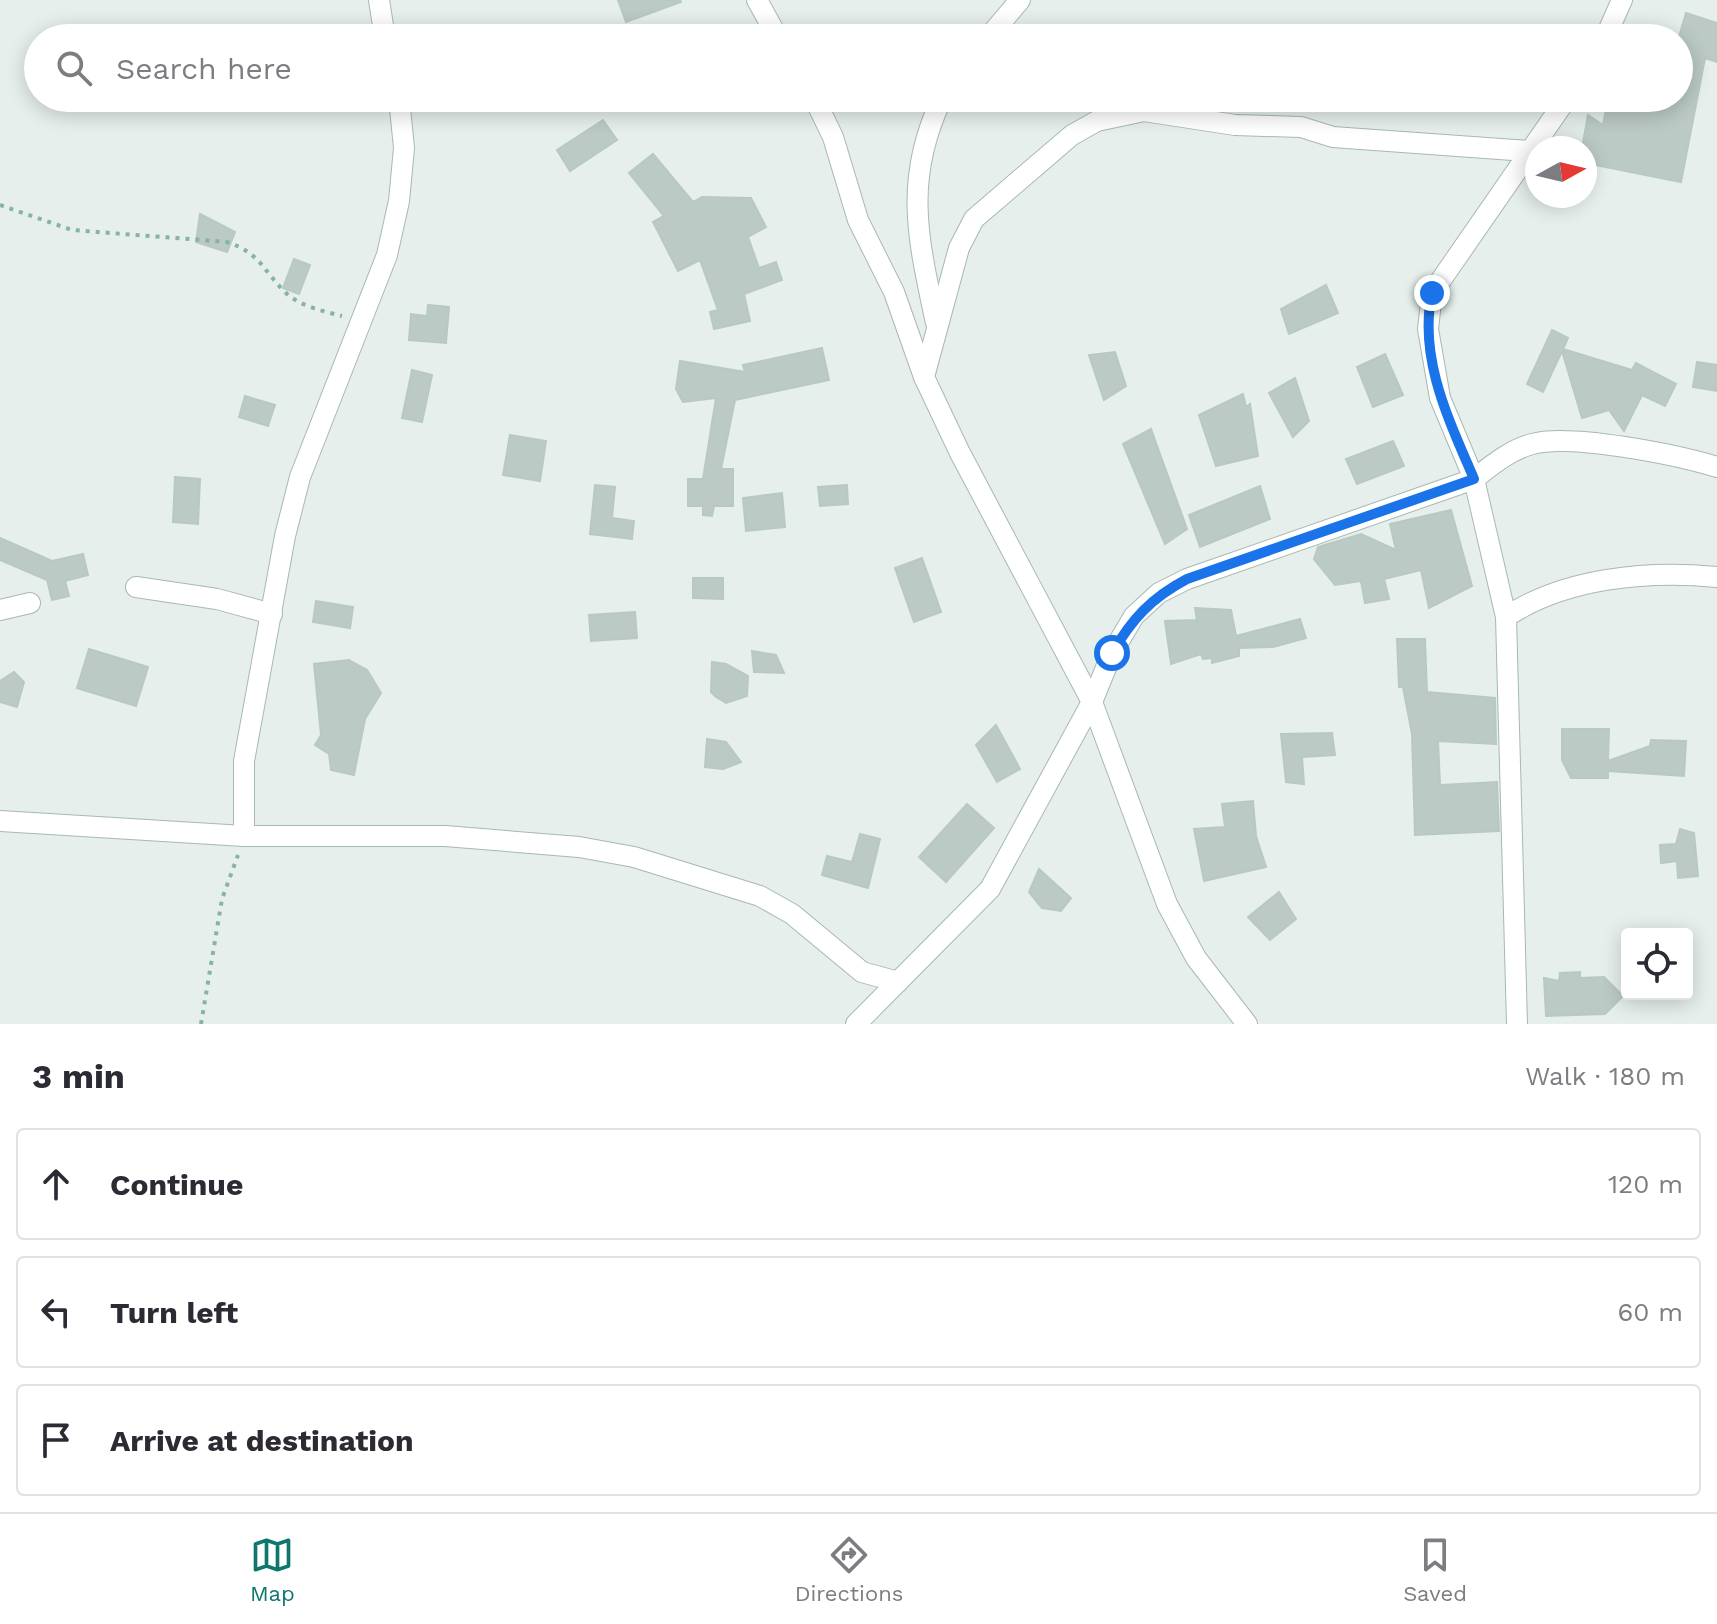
<!DOCTYPE html>
<html lang="en">
<head>
<meta charset="utf-8">
<style>
	body { margin:0; font-family:"Work Sans",sans-serif; background:#f2f2f3; color:#2b2b33 }
	.controls { position:absolute; right:24px; bottom:24px; display:grid; overflow:hidden; border-radius:8px; box-shadow:0 4px 20px #0003 }
	.controls button { width:72px; height:72px; display:grid; place-items:center; padding:0; border:0; border-bottom:2px solid #e1e1e2; background:#fff; color:#2b2b33; font:40px sans-serif }
	.compass { position:absolute; left:1525px; top:136px; width:72px; height:72px; border-radius:50%; background:#fff; box-shadow:0 4px 20px #0003; rotate:82deg }
	.stop { position:absolute; width:24px; height:24px; margin:-18px; border:6px solid #1a73e8; border-radius:50%; background:#fff }
	.stop.end { background:#1a73e8; border-color:#fff; box-shadow:0 2px 8px #0008 }
	.list { margin:0; padding:0; list-style:none }
	h2 { display:flex; justify-content:space-between; align-items:center; height:104px; margin:0; padding:0 32px; font-size:34px }
	h2 small { font-size:26px; font-weight:400; color:#7c7c81 }
	.list li { display:grid; grid-template-columns:52px 1fr auto; gap:24px; align-items:center; box-sizing:border-box; height:112px; margin:0 16px 16px; padding:0 16px; border:2px solid #e1e1e2; border-radius:8px }
	.list b { display:block; font-size:30px; white-space:nowrap }
	.list em { font-size:26px; font-style:normal; color:#7c7c81 }
	.icon { flex:none; width:44px; height:44px; fill:none; stroke:currentColor; stroke-width:2; stroke-linecap:round; stroke-linejoin:round }
	.map { position:relative; flex:none; width:1717px; height:1024px; overflow:hidden }
	.search { position:absolute; background:#fff; box-shadow:0 4px 20px #0003; left:24px; right:24px; top:24px; height:88px; display:flex; align-items:center; gap:20px; box-sizing:border-box; padding:0 28px; border-radius:44px; color:#7c7c81; font-size:30px }
	.sheet { height:488px; background:#fff }
	nav { display:flex; justify-content:space-around; align-items:center; box-sizing:border-box; height:112px; border-top:2px solid #e1e1e2; background:#fff; font-size:22px; color:#7c7c81 }
	nav a { display:grid; justify-items:center; gap:4px }
	nav .on { color:#0f766e }
	.map>svg:first-child { display:block }
	.building { fill:#bbcac4; stroke:#b8c9c2; stroke-width:2 }
	.lines { fill:none; stroke-linecap:round; stroke-linejoin:round }
	.minor-casing { stroke:#a8b8b2; stroke-width:22 }
	.path { stroke:#86b3a5; stroke-width:4; stroke-dasharray:4 6; stroke-linecap:butt }
	.minor { stroke:#fff; stroke-width:20 }
	.route { stroke:#1a73e8; stroke-width:10 }
</style>
</head>
<body>
<div class="map">
<svg width="1717" height="1024" viewBox="0 0 1717 1024">
	<rect width="100%" height="100%" fill="#e6efeb"/>
	<g class="building">
		<path d="M618 0H680L681 2 626 22Z"/>
		<path d="M1686 13 1717 23V62L1705 58 1681 182 1585 163V148H1582L1588 115 1603 125 1608 98H1679V37Z"/>
		<path d="M603 120 617 140 570 171 557 150Z"/>
		<path d="M653 154 693 202 702 197 751 198 766 227 748 237 759 268 776 262 782 280 744 294 750 321 714 329 710 312 718 310 700 260 678 271 653 222 664 216 629 173Z"/>
		<path d="M200 214 235 232 227 252 196 242Z"/>
		<path d="M294 259 310 265 299 294 283 288Z"/>
		<path d="M1326 285 1338 313 1289 334 1281 309Z"/>
		<path d="M428 305 449 307 446 343 409 340 411 314 427 316Z"/>
		<path d="M1552 330 1568 338 1563 349 1632 370 1636 363 1676 384 1665 406 1642 395 1624 431 1609 410 1582 418 1562 351 1543 392 1527 384Z"/>
		<path d="M822 348 829 380 735 400 721 469H733V506H714L712 516 703 515V506H688V479H703L716 398 683 402 676 389 680 361 745 372 743 365Z"/>
		<path d="M1115 352 1126 386 1104 400 1089 355Z"/>
		<path d="M1385 354 1403 395 1373 407 1357 367Z"/>
		<path d="M1697 362 1717 365V391L1693 387Z"/>
		<path d="M412 370 432 375 422 422 402 418Z"/>
		<path d="M1295 378 1309 421 1293 437 1269 393Z"/>
		<path d="M1243 394 1246 407 1250 404 1258 456 1216 466 1199 415Z"/>
		<path d="M245 396 275 405 268 426 239 417Z"/>
		<path d="M1151 429 1187 529 1165 544 1123 444Z"/>
		<path d="M510 435 546 441 540 481 503 475Z"/>
		<path d="M1393 441 1404 466 1357 484 1346 459Z"/>
		<path d="M175 477 200 479 198 524 173 522Z"/>
		<path d="M595 485 615 487 612 518 634 521 632 539 590 534Z"/>
		<path d="M847 485 848 504 820 506 818 487Z"/>
		<path d="M1260 486 1270 519 1200 547 1189 515Z"/>
		<path d="M782 493 785 527 746 531 743 498Z"/>
		<path d="M1451 510 1472 586 1429 608 1421 570 1384 579 1389 599 1365 603 1361 581 1335 585 1314 559 1318 547 1361 534 1396 550 1390 524Z"/>
		<path d="M0 538 52 561 83 554 88 575 65 581 69 596 52 600 47 580 0 560Z"/>
		<path d="M922 558 941 612 914 622 895 568Z"/>
		<path d="M693 578H723V599L693 598Z"/>
		<path d="M316 601 353 607 350 628 313 622Z"/>
		<path d="M1195 608 1231 610 1236 636 1300 619 1306 638 1273 647 1239 648V656L1212 663V658L1203 659 1201 654 1171 664 1165 621 1197 620Z"/>
		<path d="M635 612 637 638 591 641 589 615Z"/>
		<path d="M1397 639H1425L1427 692 1495 698 1496 744 1438 741 1440 785 1497 782 1499 831 1415 835 1412 734 1403 687H1399Z"/>
		<path d="M89 649 148 667 136 706 77 688Z"/>
		<path d="M752 651 776 655 784 673 754 672Z"/>
		<path d="M349 660 367 670 381 693 365 719 354 775 331 770 329 754 315 745 321 735 314 664Z"/>
		<path d="M712 662 726 664 748 676 747 696 726 703 716 697 711 692Z"/>
		<path d="M14 672 24 682 17 707 0 702V681Z"/>
		<path d="M996 725 1020 769 997 782 976 745Z"/>
		<path d="M1562 729H1609L1608 761 1650 746 1651 740 1686 741 1684 776 1608 771V778H1571L1562 760Z"/>
		<path d="M1332 733 1335 755 1302 757 1304 784 1286 782 1281 734Z"/>
		<path d="M707 739 726 742 741 762 723 769 705 767Z"/>
		<path d="M1253 801 1256 836 1266 867 1204 881 1194 829 1225 827 1222 804Z"/>
		<path d="M967 804 994 828 946 882 919 857Z"/>
		<path d="M1680 829 1694 833 1698 876 1678 878 1677 861 1661 863 1660 845 1676 844Z"/>
		<path d="M860 834 880 839 868 888 822 875 827 856 852 862Z"/>
		<path d="M1039 869 1071 898 1061 911 1042 908 1029 892Z"/>
		<path d="M1279 892 1296 919 1270 940 1248 917Z"/>
		<path d="M1580 972V978L1604 977 1623 996 1605 1014 1546 1016 1544 978 1559 981 1560 973Z"/>
	</g>
	<g class="lines">
		<g class="minor-casing">
			<g id="minor">
				<path d="M379 0 385 38"/>
				<path d="M757 0 778 38"/>
				<path d="M988 38 1020 0"/>
				<path d="M1605 38 1622 0"/>
				<path d="M814 98 833 137 858 220 894 292 924 377 960 453 1092 702 1167 904 1196 958 1247 1024"/>
				<path d="M936 323C918 239 903 180 942 98"/>
				<path d="M924 377 959 248 974 219 1072 135 1097 121 1144 111 1235 125 1301 127 1333 137 1528 151"/>
				<path d="M136 587 217 599 272 614"/>
				<path d="M0 610 30 603"/>
				<path d="M1506 617C1564 578 1648 570 1717 577"/>
				<path d="M0 821 244 836H445L579 847 634 857 760 896 792 914 862 972 898 982"/>
				<path d="M244 836V761L285 536 300 477 387 255 399 201 404 148 399 98"/>
				<path d="M856 1024 990 889 1092 702 1112 653 1134 616 1159 593 1187 579 1474 479C1492 465 1510 450 1532 444 1570 433 1678 455 1717 467"/>
				<path d="M1517 1024 1506 617 1474 479 1440 398 1428 329 1432 293 1567 98"/>
			</g>
		</g>
		<g class="path">
			<path d="M0 205 72 230 227 242C260 253 262 269 284 291 298 306 323 311 342 316"/>
			<path d="M201 1024 222 899 238 855"/>
		</g>
		<use href="#minor" class="minor"/>
	</g>
	<g class="lines">
		<path class="route" d="M1112 653C1132 619 1151 598 1187 579L1474 479C1449 420 1418 358 1432 293"/>
	</g>
</svg>
<div class="controls">
<button><svg class="icon" aria-label="locate" viewBox="0 0 24 24"><circle cx="12" cy="12" r="6"/><path d="M12 2v4M12 18v4M2 12h4M18 12h4"/></svg></button>
</div>
<svg class="compass" viewBox="-18 -18 36 36"><path d="M0-13l5 13h-10z" fill="#e53935"/><path d="M0 13l5-13h-10z" fill="#7c7c81"/></svg>
<div class="stop" style="left:1112px;top:653px"></div>
<div class="stop end" style="left:1432px;top:293px"></div>
<div class="search"><svg class="icon" aria-label="search" viewBox="0 0 24 24"><circle cx="10" cy="10" r="6"/><path d="M15 15l6 6"/></svg>Search here</div>
</div>
<section class="sheet">
<h2>3 min<small>Walk · 180 m</small></h2>
<ul class="list">
<li><svg class="icon" aria-label="ahead" viewBox="0 0 24 24"><path d="M12 20V5M6 11l6-6 6 6"/></svg><div><b>Continue</b></div><em>120 m</em></li>
<li><svg class="icon" aria-label="left" viewBox="0 0 24 24"><path d="M17 20v-9H6M10 6l-5 5 5 5"/></svg><div><b>Turn left</b></div><em>60 m</em></li>
<li><svg class="icon" aria-label="arrive" viewBox="0 0 24 24"><path d="M6 21V4h12l-3 4 3 4H6"/></svg><div><b>Arrive at destination</b></div></li>
</ul>
</section>
<nav>
<a class="on"><svg class="icon" aria-label="map" viewBox="0 0 24 24"><path d="M3 6l6-2 6 2 6-2v14l-6 2-6-2-6 2zM9 4v14M15 6v14"/></svg>Map</a>
<a><svg class="icon" aria-label="directions" viewBox="0 0 24 24"><path d="M12 3l9 9-9 9-9-9zM9 14v-3h6M13 9l2 2-2 2"/></svg>Directions</a>
<a><svg class="icon" aria-label="saved" viewBox="0 0 24 24"><path d="M7 4h10v16l-5-4-5 4z"/></svg>Saved</a>
</nav>
</body>
</html>
